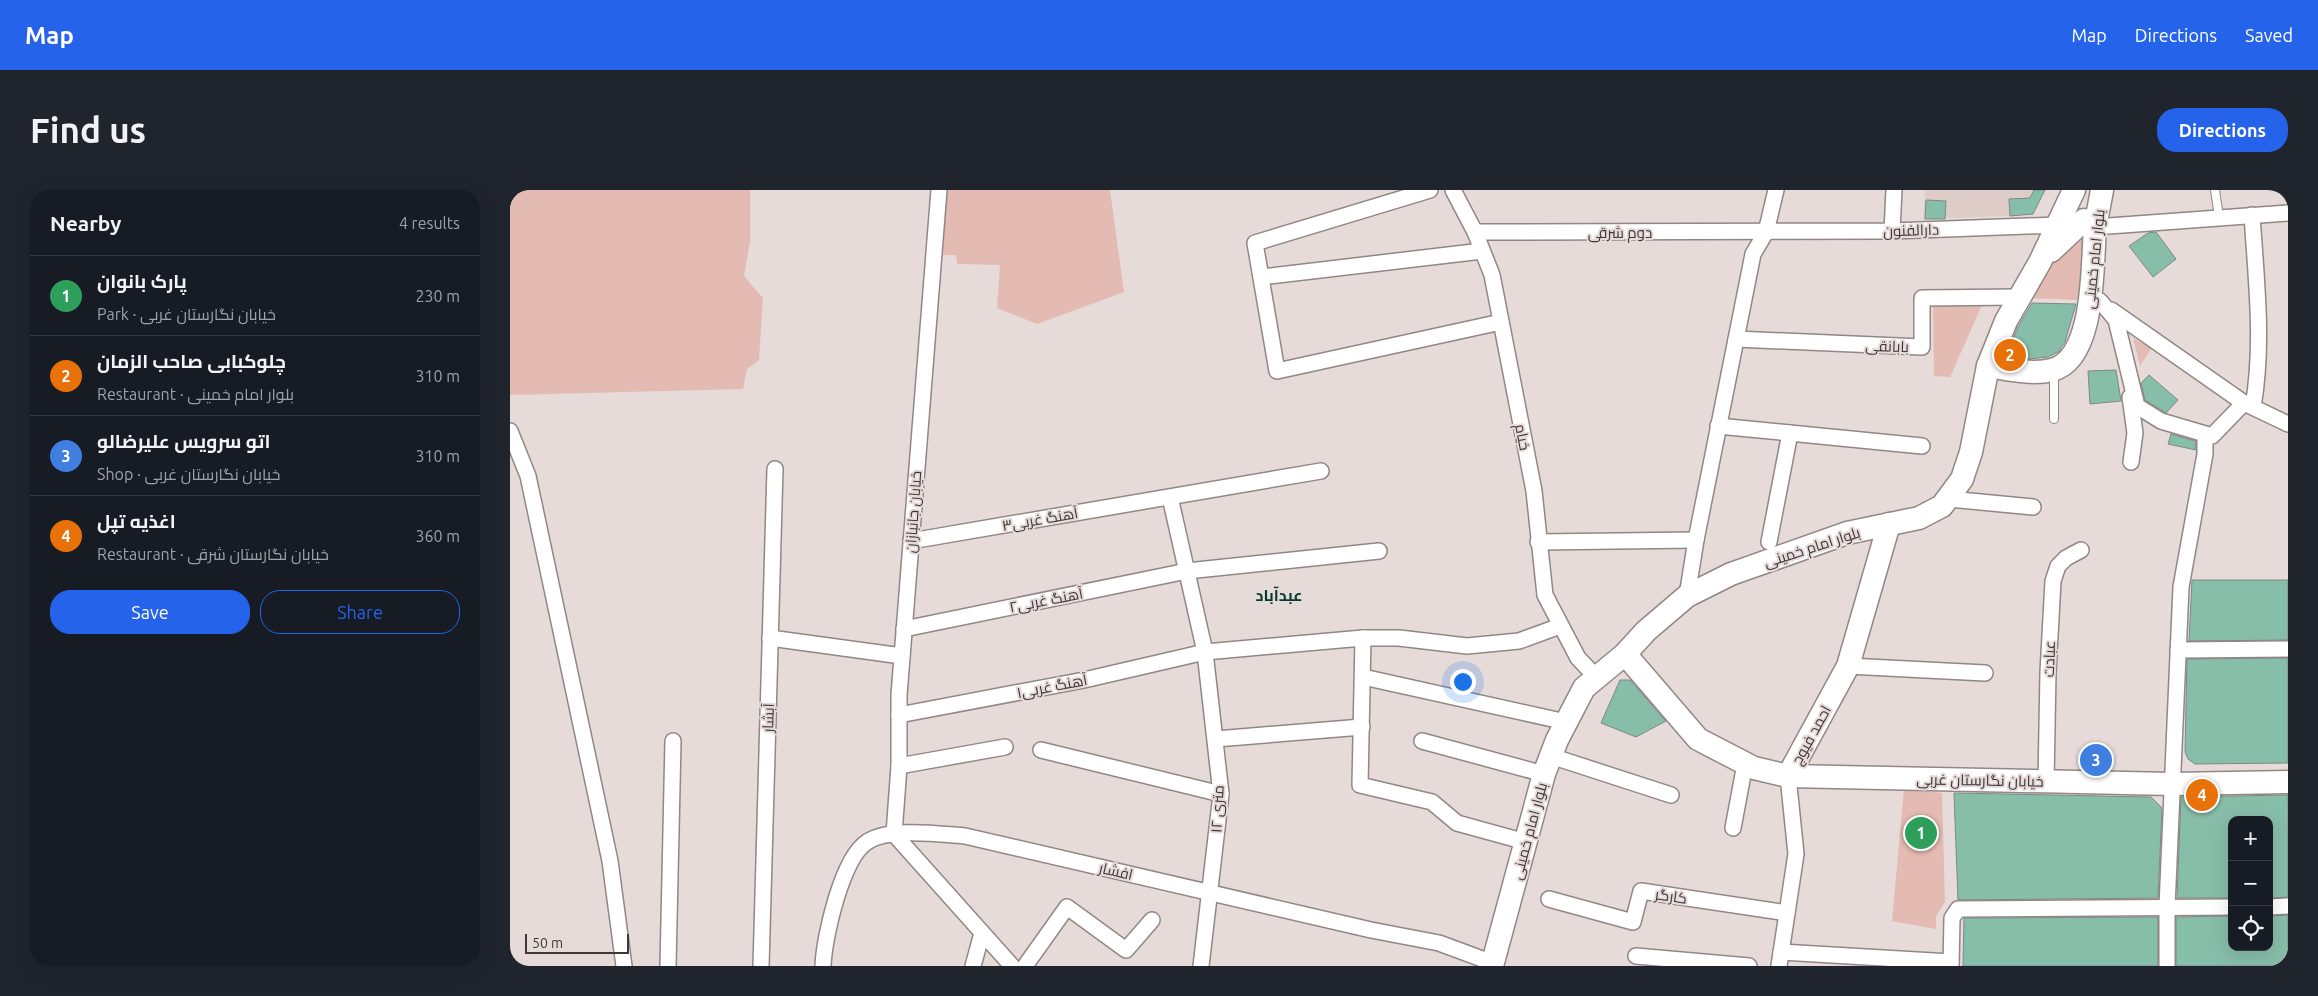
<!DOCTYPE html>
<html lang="en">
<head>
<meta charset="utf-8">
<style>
	body { margin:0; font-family:Ubuntu,Cairo,sans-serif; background:#20242c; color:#f1f3f6 }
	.controls { position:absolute; right:15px; bottom:15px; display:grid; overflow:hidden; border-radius:10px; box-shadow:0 5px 20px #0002 }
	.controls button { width:45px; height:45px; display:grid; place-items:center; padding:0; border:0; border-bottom:1px solid #363941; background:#171b24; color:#f1f3f6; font:25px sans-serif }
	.scale { position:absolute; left:15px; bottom:12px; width:104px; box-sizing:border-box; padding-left:5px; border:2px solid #3e3938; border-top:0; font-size:14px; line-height:18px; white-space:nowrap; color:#3e3938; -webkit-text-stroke:4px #e6dbd9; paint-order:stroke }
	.you { position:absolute; left:952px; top:491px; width:18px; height:18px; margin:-12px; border:4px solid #fff; border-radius:50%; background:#1a73e8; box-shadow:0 0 0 8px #1a73e833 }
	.badge { display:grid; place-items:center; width:32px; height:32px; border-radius:50%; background:#2563eb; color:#fff; font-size:16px; font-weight:700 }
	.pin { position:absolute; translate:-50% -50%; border:2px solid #fff; box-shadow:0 1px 5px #0006 }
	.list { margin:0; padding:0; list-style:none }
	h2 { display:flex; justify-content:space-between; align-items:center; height:65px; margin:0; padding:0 20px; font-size:21px }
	h2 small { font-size:16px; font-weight:400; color:#9ea1a6 }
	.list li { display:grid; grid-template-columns:32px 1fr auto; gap:15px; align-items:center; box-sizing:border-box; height:80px; padding:0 20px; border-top:1px solid #363941 }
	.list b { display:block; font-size:19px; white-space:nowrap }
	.list p { margin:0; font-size:16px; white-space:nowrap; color:#9ea1a6 }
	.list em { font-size:16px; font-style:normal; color:#9ea1a6 }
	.actions { display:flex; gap:10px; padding:15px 20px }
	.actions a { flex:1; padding:11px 0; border:1px solid #2563eb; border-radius:20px; text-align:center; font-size:18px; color:#2563eb }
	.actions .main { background:#2563eb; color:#fff }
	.icon { flex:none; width:28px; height:28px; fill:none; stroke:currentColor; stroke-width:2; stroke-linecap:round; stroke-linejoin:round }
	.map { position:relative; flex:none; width:1778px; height:776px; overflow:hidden; border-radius:20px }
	header { display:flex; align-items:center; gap:30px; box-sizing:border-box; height:70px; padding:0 25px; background:#2563eb; color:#fff }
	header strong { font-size:24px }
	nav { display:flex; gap:28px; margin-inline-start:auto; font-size:18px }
	.intro { display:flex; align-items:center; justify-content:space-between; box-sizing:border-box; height:120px; padding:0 30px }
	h1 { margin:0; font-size:35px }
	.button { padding:12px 22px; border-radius:20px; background:#2563eb; color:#fff; font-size:18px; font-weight:700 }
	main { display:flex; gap:30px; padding:0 30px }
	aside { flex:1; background:#171b24; border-radius:20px; box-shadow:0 5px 20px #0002 }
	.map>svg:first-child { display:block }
	.built { fill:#deccc8 }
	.green { fill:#e4bbb2 }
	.building { fill:#87bea9; stroke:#7f8884 }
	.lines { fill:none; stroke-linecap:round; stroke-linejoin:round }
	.lane-casing { stroke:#918785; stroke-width:10 }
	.street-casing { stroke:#918785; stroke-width:18 }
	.secondary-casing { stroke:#918785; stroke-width:25 }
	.lane { stroke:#fff; stroke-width:8 }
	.street { stroke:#fff; stroke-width:15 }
	.secondary { stroke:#fff; stroke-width:22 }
	.labels { text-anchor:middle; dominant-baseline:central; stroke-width:4; stroke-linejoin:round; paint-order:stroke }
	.street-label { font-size:15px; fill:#3e3938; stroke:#e6dbd9 }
	.neighbourhood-label { font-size:16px; font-weight:bold; fill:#043b2d; stroke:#e6dbd9 }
</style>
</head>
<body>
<header>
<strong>Map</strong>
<nav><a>Map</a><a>Directions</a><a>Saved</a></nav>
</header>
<div class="intro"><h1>Find us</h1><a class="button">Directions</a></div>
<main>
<aside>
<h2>Nearby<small>4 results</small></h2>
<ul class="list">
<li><span class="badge" style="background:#2e9e5b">1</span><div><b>پارک بانوان</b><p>Park · خیابان نگارستان غربی</p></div><em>230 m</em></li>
<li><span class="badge" style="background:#e8710a">2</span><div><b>چلوکبابی صاحب الزمان</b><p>Restaurant · بلوار امام خمینی</p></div><em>310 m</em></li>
<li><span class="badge" style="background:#3f7fe0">3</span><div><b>اتو سرویس علیرضالو</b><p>Shop · خیابان نگارستان غربی</p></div><em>310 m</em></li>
<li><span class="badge" style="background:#e8710a">4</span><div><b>اغذیه تپل</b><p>Restaurant · خیابان نگارستان شرقی</p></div><em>360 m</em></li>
</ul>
<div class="actions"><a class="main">Save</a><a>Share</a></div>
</aside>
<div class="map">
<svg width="1778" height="776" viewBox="0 0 1778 776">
	<rect width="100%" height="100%" fill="#e6dbd9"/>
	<path class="built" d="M1415 0H1535L1524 22 1520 25 1413 29Z"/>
	<g class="green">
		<path d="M0 0H240V52L234 86 253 108 249 170 237 179 233 199 0 205Z"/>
		<path d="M434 0H600L614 102 527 134 487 118 490 75 447 74 446 65H429Z"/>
		<path d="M1575 37V79L1567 110 1518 108 1541 73Z"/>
		<path d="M1423 114 1472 115 1440 187 1424 186Z"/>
		<path d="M1623 148 1641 159 1630 176Z"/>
		<path d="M1394 599 1432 603 1435 712 1426 726V739L1382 731Z"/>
	</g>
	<g class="building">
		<path d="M1524 0H1535L1523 24 1500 26 1499 9 1520 8Z"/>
		<path d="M1416 10 1436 11 1435 29H1415Z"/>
		<path d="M1646 42 1666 69 1643 87 1619 56 1638 43Z"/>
		<path d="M1522 113 1566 114 1555 152 1548 162 1538 167 1519 169 1496 166 1508 137Z"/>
		<path d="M1606 180 1611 211 1580 214 1578 181Z"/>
		<path d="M1639 185 1668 210 1656 223 1635 210 1631 193Z"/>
		<path d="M1661 244 1686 251V260L1658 254Z"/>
		<path d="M1682 390H1778V450L1679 451Z"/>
		<path d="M1778 468V573L1685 574 1678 569 1675 562 1677 469Z"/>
		<path d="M1110 490H1120L1156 531 1126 547 1091 533Z"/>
		<path d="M1444 603 1641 607 1652 618 1648 708 1448 710Z"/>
		<path d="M1778 605V707L1759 708V630H1722V708H1667L1671 607Z"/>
		<path d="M1778 725V776H1666V727L1722 726V757H1759V726Z"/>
		<path d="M1648 727V776H1453L1454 728Z"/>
	</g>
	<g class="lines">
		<g class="lane-casing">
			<g id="lane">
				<path d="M1705 0 1709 27"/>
				<path d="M1544 229V182"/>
			</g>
		</g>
		<g class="street-casing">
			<g id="street">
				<path d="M920 0 745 53 767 181 991 132"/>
				<path d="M943 0 965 42 982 85 1024 301 1035 405 1068 468 1087 488"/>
				<path d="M1742 25C1746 89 1754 153 1743 217"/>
				<path d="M1585 37 1778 23"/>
				<path d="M1382 41 1384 0"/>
				<path d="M965 42 1382 41 1547 35"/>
				<path d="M751 87 972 61"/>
				<path d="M1590 111 1606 130 1627 216 1651 231 1702 246 1734 213"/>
				<path d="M1601 120 1734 213 1778 234"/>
				<path d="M1226 149 1412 157V108L1508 107"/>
				<path d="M1620 207 1625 243 1621 272"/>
				<path d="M1208 236 1412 256"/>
				<path d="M0 241 18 286 100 671 114 776"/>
				<path d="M660 307 695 462 711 604 691 776"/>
				<path d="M1439 309 1523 317"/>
				<path d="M401 351 811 281"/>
				<path d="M1028 352 1186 350"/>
				<path d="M1259 352 1280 243"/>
				<path d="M1177 406 1186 350 1243 64 1256 42 1266 0"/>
				<path d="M394 439 677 381 869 361"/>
				<path d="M260 448 392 466"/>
				<path d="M853 448 850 595 922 612 947 633 1016 652"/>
				<path d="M1668 460 1778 459"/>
				<path d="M1338 476 1475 483"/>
				<path d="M853 487 1056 532"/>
				<path d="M389 525 574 490 695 462 853 448H889L957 456 1009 451 1050 436"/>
				<path d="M706 549 852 537"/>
				<path d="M912 551 1034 584"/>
				<path d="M531 560 711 604"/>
				<path d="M1050 569 1161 605"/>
				<path d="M389 576 495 557"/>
				<path d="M1536 592 1538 482 1543 391 1548 376 1556 368 1571 360"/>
				<path d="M1223 638 1235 574"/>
				<path d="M384 644 389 576V505L429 0"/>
				<path d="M384 644 502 776"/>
				<path d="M1039 709 1123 732 1131 701 1277 723"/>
				<path d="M1759 717 1778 716"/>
				<path d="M1271 762 1441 772"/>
				<path d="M1126 766 1239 776"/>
				<path d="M158 776 163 551"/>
				<path d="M251 776 265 279"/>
				<path d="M313 776C314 747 332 668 357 652 379 637 429 644 455 646L861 740 929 753 983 773"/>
				<path d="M463 776 472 743"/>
				<path d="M515 776 557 717 616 760 642 730"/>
				<path d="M1269 776 1286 664 1278 586"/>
				<path d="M1441 776 1442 728 1448 719 1722 717"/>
				<path d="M1657 776V717L1671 397 1695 264V244"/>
			</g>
		</g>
		<g class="secondary-casing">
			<g id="secondary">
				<path d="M1541 61 1574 30 1581 32 1585 37"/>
				<path d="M1478 176C1498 179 1522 185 1542 180 1586 169 1582 72 1585 38 1587 25 1590 12 1592 0"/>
				<path d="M1115 464 1188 549 1244 578 1278 586 1662 594 1778 592"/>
				<path d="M1278 586 1338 476 1379 334"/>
				<path d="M982 776 1034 584 1047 550 1074 498 1115 464 1136 441 1177 406 1221 384 1337 343 1409 328 1432 316 1452 289 1461 262 1478 176 1496 131 1530 72 1564 0"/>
			</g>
		</g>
		<use href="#lane" class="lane"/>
		<use href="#street" class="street"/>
		<use href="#secondary" class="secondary"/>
	</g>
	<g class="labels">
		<g class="street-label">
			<text transform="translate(1401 40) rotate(-2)">دارالفنون</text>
			<text x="1110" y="42">دوم شرقی</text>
			<text transform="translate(1584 69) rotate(-84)">بلوار امام خمینی</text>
			<text transform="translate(1377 156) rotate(2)">بابانقی</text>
			<text transform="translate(1013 247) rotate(79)">خیام</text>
			<text transform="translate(403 322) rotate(-86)">خیابان جانبازان</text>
			<text transform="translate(530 329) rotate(-10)">آهنگ غربی۳</text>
			<text transform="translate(1302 357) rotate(-18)">بلوار امام خمینی</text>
			<text transform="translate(536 410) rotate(-11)">آهنگ غربی۲</text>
			<text transform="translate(1539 469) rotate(-88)">عبادت</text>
			<text transform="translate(542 496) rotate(-11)">آهنگ غربی۱</text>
			<text transform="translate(258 528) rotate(-88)">آبشار</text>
			<text transform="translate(1301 545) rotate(-61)">احمد فیوج</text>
			<text transform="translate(1470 590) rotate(1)">خیابان نگارستان غربی</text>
			<text transform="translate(707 619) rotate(-87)">۱۲ متری</text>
			<text transform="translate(1019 641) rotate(-75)">بلوار امام خمینی</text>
			<text transform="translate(606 681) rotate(13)">افشار</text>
			<text transform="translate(1161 706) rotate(8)">کارگر</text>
		</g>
		<g class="neighbourhood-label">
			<text x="769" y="405">عبدآباد</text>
		</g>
	</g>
</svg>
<div class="controls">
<button>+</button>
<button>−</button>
<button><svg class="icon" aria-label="locate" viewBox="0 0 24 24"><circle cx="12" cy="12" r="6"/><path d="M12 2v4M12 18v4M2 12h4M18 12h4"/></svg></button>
</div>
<div class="scale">50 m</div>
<div class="you"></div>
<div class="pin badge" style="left:1411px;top:643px;background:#2e9e5b">1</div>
<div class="pin badge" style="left:1500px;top:165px;background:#e8710a">2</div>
<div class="pin badge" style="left:1586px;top:570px;background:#3f7fe0">3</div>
<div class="pin badge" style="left:1692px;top:605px;background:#e8710a">4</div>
</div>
</main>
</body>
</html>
